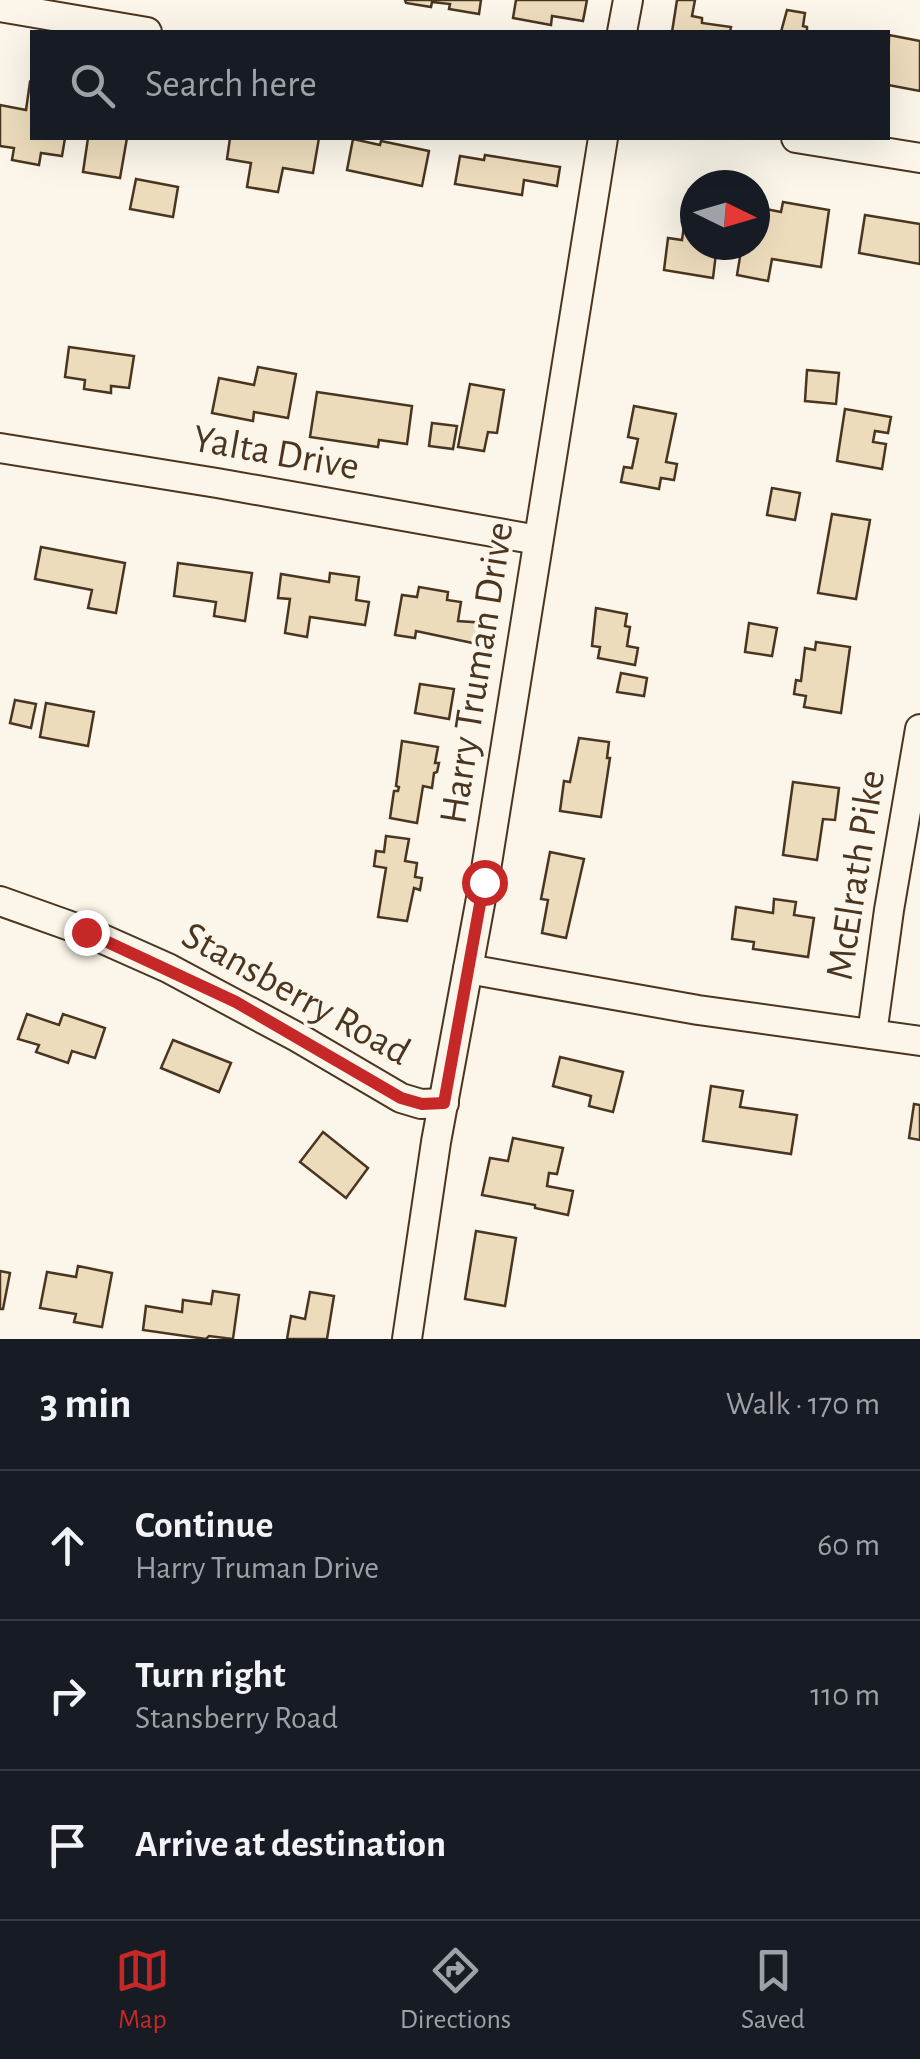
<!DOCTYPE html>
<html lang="en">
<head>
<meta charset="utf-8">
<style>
	body { margin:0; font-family:"Alegreya Sans",sans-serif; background:#20242c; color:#f1f3f6 }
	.compass { position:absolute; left:680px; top:170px; width:90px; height:90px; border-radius:50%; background:#171b24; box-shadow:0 10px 40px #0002; rotate:95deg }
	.stop { position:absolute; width:30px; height:30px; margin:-22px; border:8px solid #c62828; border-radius:50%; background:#fff }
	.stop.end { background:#c62828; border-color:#fff; box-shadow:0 2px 10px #0008 }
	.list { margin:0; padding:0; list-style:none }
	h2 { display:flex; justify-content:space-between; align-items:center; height:130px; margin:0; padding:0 40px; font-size:42px }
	h2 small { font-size:32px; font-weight:400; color:#9ea1a6 }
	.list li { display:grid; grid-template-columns:65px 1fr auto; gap:30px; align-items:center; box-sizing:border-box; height:150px; padding:0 40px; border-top:2px solid #363941 }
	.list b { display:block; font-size:38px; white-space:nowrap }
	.list p { margin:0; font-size:32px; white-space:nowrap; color:#9ea1a6 }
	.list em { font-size:32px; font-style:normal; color:#9ea1a6 }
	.icon { flex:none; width:55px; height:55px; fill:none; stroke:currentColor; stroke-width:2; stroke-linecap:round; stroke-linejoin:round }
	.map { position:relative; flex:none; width:920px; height:1339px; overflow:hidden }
	.search { position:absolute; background:#171b24; box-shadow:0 10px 40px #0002; left:30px; right:30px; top:30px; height:110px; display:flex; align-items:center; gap:25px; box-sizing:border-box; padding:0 35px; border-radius:0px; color:#9ea1a6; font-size:38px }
	.sheet { height:580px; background:#171b24 }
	nav { display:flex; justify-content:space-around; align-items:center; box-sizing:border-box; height:140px; border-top:2px solid #363941; background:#171b24; font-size:28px; color:#9ea1a6 }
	nav a { display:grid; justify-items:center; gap:5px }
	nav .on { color:#c62828 }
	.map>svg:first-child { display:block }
	.building { fill:#ecdcbc; stroke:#4a3520; stroke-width:2.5 }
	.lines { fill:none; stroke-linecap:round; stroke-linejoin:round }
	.minor-casing { stroke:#4a3520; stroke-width:32 }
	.minor { stroke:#fbf6e9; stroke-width:28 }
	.route { stroke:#c62828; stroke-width:12 }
	.labels { text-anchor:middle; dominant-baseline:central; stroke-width:8; stroke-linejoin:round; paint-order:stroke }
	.street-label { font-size:40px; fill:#4a3520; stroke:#fbf6e9 }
</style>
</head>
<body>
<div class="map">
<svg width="920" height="1339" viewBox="0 0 920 1339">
	<rect width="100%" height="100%" fill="#fbf6e9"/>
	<g class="building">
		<path d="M405 0H481L479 14 449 9 450 4 432 2 431 7 406 3Z"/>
		<path d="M516 0H587L583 21 552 16 551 25 513 18Z"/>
		<path d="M677 0H695L692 16 702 18V23L731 27 730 32H672Z"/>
		<path d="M787 10 805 13 803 26 807 27V32H781Z"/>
		<path d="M889 35 920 41V91L888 85Z"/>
		<path d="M30 82 32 83V138H65L62 156 41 153 39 165 12 160 14 148 0 146V105L26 110Z"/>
		<path d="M88 138H127L120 178 83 172Z"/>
		<path d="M230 138H319L313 173 283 168 278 192 247 187 251 163 227 159Z"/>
		<path d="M353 139 380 145 381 141 429 151 422 186 347 170Z"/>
		<path d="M485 155 560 167 557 186 524 180 522 195 455 184 460 156 484 160Z"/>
		<path d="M136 179 178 187 173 217 130 209Z"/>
		<path d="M689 190 695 191V245H717L713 278 664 270 668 238 682 240Z"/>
		<path d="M783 202 829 210 821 267 772 259 768 281 737 275 742 245H755V207L781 212Z"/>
		<path d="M865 215 920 224V264L859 253Z"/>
		<path d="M69 347 134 356 129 388 111 386V393L84 389 85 380 65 377Z"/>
		<path d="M258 367 296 374 288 418 254 412 253 421 212 413 219 378 254 385Z"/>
		<path d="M807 370 839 373 836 404 805 401Z"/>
		<path d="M470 384 504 390 497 433 488 432 484 451 458 447Z"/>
		<path d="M317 392 412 406 407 444 379 440 378 447 310 437Z"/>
		<path d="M634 406 676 414 666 462 677 464 674 480 661 478 659 489 621 482 624 467 632 468 638 439 628 437Z"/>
		<path d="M845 409 891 417 888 433 875 431 873 442 886 444 882 469 837 461Z"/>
		<path d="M432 423 457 426 453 449 429 446Z"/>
		<path d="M772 488 800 493 795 520 767 515Z"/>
		<path d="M832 514 870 520 856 599 818 593Z"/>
		<path d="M41 547 125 563 116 613 88 608 92 590 35 579Z"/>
		<path d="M178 563 252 573 245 621 214 616 216 602 174 596Z"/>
		<path d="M330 573 359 577 356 600 369 602 365 625 310 617 307 637 285 633 290 599 278 598 281 574 329 582Z"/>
		<path d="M419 587 448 592 447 600 461 602 458 621 486 623 482 645 416 631 415 638 395 635 402 595 417 597Z"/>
		<path d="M596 608 627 614 625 626 630 627 627 646 638 648 635 665 598 658 600 647 592 646Z"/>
		<path d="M749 623 777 628 772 656 745 652Z"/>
		<path d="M816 642 850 647 841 713 804 707 806 696 794 694 796 680 801 681 805 648 815 650Z"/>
		<path d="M621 673 647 678 644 696 617 692Z"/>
		<path d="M420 684 454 689 449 719 415 713Z"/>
		<path d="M15 700 36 704 31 728 10 723Z"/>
		<path d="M46 703 94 712 88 746 40 737Z"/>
		<path d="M579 738 609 742 607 758H610L601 817 560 811 564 781 570 782Z"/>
		<path d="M402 741 438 747 435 763H439L437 772 434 773 432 788 423 786 417 823 390 818 394 791H398L399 787 396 786Z"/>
		<path d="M793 782 839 788 835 820 823 819 817 860 783 855Z"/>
		<path d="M386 836 409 839 405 861 417 863 415 877 422 878 420 890 414 888 407 921 378 917 386 868 374 866 376 851 384 852Z"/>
		<path d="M550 852 584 859 566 938 542 933 548 900 541 899Z"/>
		<path d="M774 899 796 902 794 915 814 918 808 957 753 949 754 942 732 939 736 907 773 913Z"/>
		<path d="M27 1014 59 1025 63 1014 105 1028 95 1058 72 1051 68 1063 36 1052 39 1045 18 1039Z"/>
		<path d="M173 1040 231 1063 219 1092 161 1068Z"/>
		<path d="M560 1057 623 1072 613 1112 589 1106 591 1096 553 1086Z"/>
		<path d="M711 1086 743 1091 740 1107 797 1115 791 1154 703 1141Z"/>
		<path d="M914 1104 920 1105V1140L909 1138Z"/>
		<path d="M323 1132 368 1168 346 1198 300 1162Z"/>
		<path d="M513 1138 563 1148 557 1174 549 1173 547 1186 573 1191 568 1215 535 1208V1205L482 1195 490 1158 508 1161Z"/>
		<path d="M476 1231 516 1238 505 1306 465 1299Z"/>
		<path d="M78 1266 112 1273 102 1327 74 1322 76 1314 40 1308 47 1272 76 1277Z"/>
		<path d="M0 1271 10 1273 3 1309H0Z"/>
		<path d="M213 1291 239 1295 233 1339 209 1336 206 1339 143 1330 146 1306 182 1312 183 1300 211 1304Z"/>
		<path d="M310 1292 334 1296 327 1339H287L291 1316 305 1319Z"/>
	</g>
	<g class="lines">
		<g class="minor-casing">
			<g id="minor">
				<path d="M0 7 147 32"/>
				<path d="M622 32 628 0"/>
				<path d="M796 138 920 158"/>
				<path d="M0 448 217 483 538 540"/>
				<path d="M0 901 87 932 168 968 297 1037 401 1098 421 1104 444 1103"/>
				<path d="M468 969 698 1010 920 1041"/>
				<path d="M872 1034 889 910 920 729"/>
				<path d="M407 1339 436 1142 484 882 603 138"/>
			</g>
		</g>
		<use href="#minor" class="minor"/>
	</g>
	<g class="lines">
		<path class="route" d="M86 932 236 1002 401 1098 422 1104 444 1103 484 882"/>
	</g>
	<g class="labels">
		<g class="street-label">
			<text transform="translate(276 453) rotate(10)">Yalta Drive</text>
			<text transform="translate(477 673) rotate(-81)">Harry Truman Drive</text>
			<text transform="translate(856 875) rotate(-81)">McElrath Pike</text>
			<text transform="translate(296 994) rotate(29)">Stansberry Road</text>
		</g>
	</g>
</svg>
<svg class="compass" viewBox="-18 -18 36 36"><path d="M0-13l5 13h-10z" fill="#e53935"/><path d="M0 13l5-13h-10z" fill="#9ea1a6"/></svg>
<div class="stop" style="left:484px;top:882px"></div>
<div class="stop end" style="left:86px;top:932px"></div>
<div class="search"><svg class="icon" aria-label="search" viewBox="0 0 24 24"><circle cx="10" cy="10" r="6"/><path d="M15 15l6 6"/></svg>Search here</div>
</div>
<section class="sheet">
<h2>3 min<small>Walk · 170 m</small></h2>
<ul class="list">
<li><svg class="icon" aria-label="ahead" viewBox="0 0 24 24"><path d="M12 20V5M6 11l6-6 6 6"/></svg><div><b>Continue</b><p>Harry Truman Drive</p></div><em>60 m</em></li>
<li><svg class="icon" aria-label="right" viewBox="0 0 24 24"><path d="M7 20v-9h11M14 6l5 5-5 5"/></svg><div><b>Turn right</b><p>Stansberry Road</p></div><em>110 m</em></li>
<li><svg class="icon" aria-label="arrive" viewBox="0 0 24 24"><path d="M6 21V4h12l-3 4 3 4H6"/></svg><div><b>Arrive at destination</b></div></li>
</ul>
</section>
<nav>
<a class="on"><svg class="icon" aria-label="map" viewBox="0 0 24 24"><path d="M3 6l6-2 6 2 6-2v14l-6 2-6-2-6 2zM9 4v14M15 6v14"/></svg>Map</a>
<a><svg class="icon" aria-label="directions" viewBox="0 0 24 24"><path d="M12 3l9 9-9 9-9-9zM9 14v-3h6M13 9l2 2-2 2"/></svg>Directions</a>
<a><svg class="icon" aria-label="saved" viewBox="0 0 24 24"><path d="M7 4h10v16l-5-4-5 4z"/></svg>Saved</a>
</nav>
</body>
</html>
